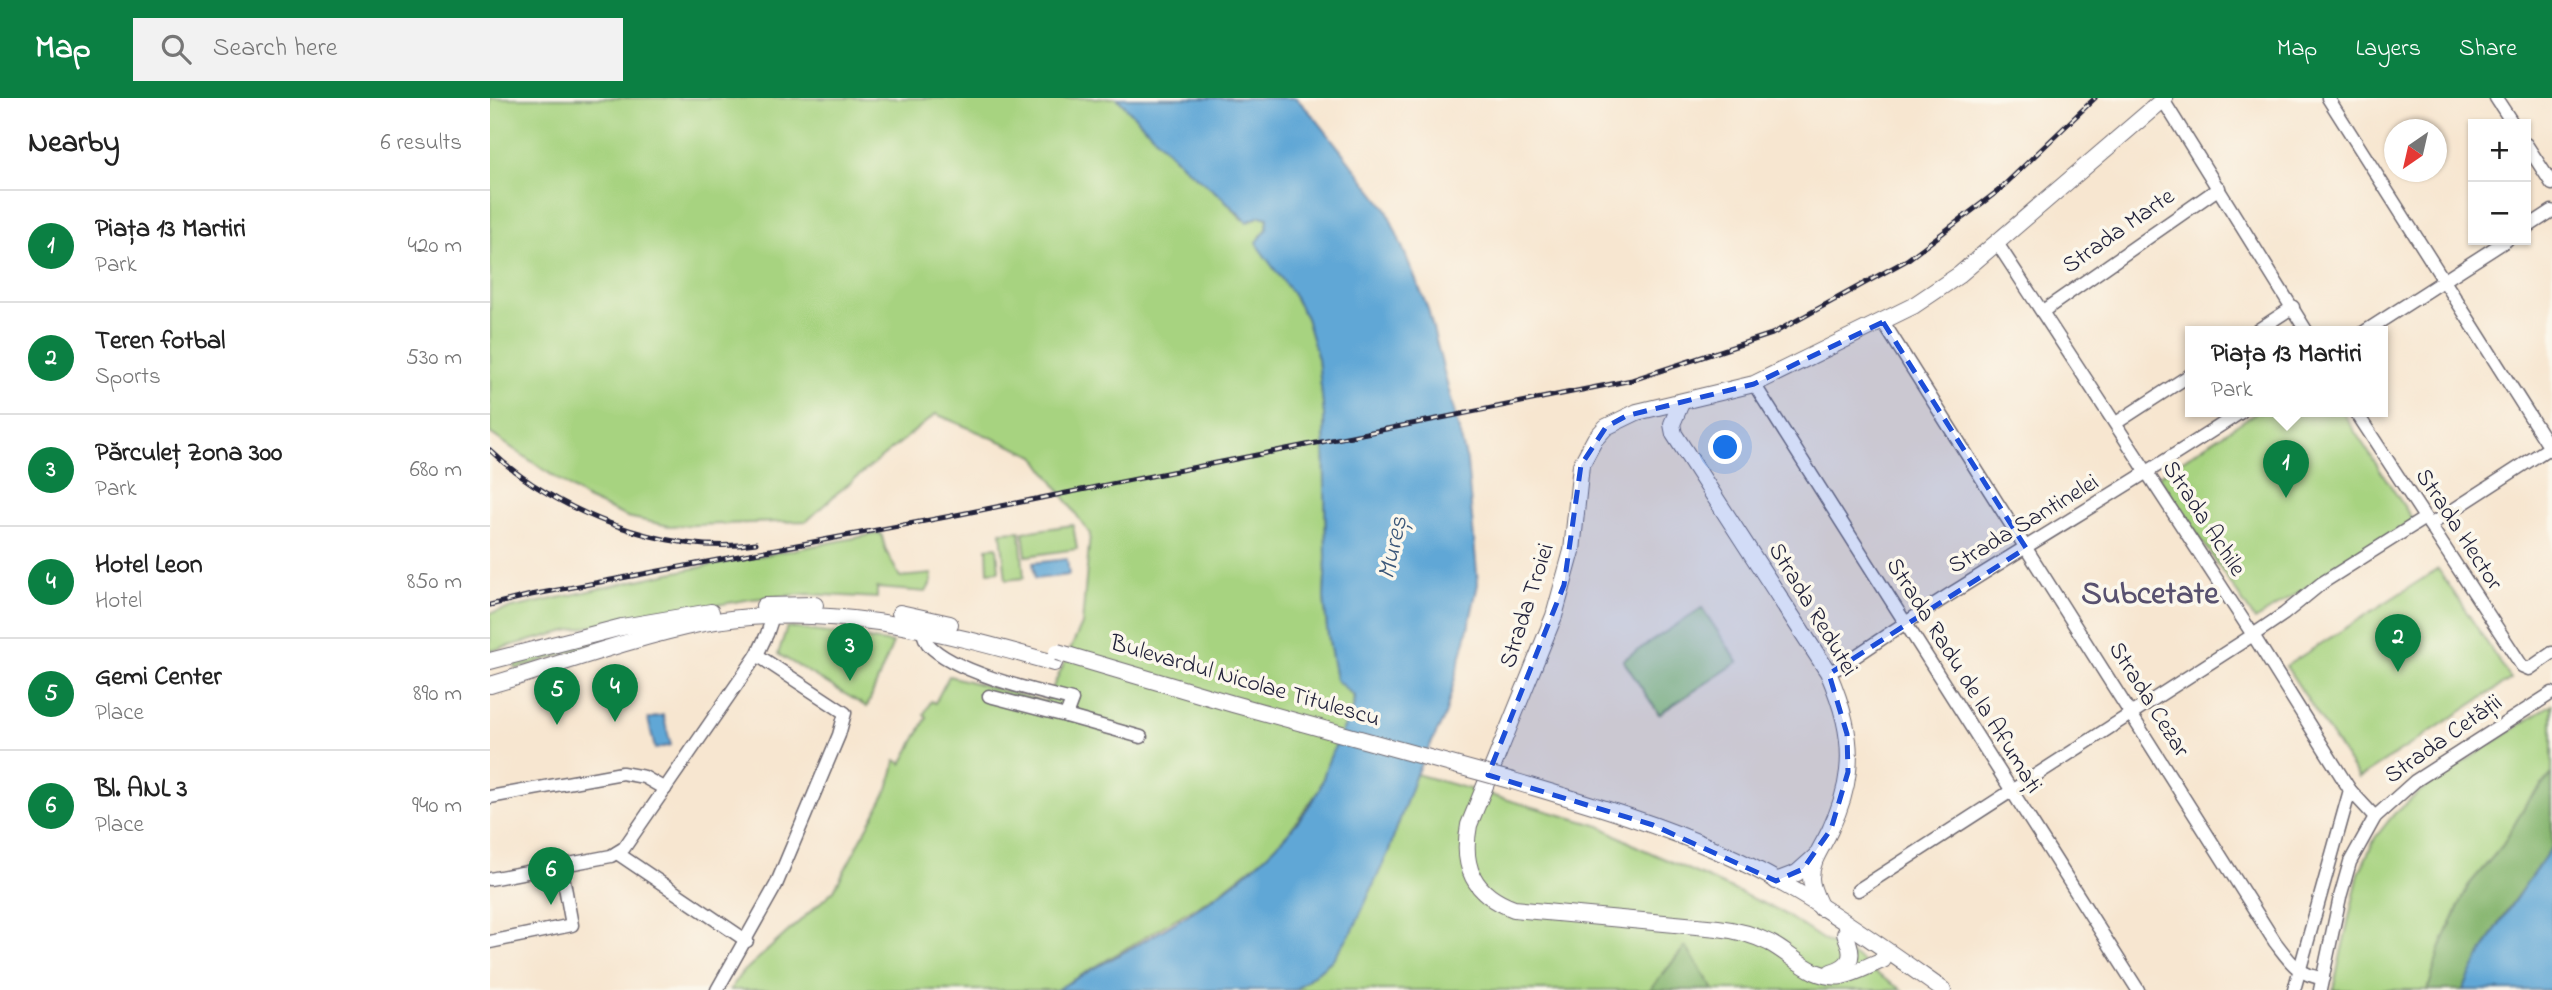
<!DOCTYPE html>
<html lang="en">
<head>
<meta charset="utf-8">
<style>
	body { margin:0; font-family:"Indie Flower",sans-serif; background:#f2f2f2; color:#222 }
	.controls { position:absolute; right:21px; top:21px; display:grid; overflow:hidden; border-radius:0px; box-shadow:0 2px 5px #0004 }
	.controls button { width:63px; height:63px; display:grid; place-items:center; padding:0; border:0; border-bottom:2px solid #e0e0e0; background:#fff; color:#222; font:35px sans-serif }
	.compass { position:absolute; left:1894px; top:21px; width:63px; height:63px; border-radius:50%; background:#fff; box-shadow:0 2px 5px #0004; rotate:214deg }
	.you { position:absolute; left:1236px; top:350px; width:24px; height:24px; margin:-18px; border:5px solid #fff; border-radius:50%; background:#1a73e8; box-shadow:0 0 0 10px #1a73e833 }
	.badge { display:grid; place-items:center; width:46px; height:46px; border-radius:50%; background:#0b8043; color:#fff; font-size:23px; font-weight:700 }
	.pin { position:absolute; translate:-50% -58px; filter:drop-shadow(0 2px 4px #0008) }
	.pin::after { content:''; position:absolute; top:37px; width:24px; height:21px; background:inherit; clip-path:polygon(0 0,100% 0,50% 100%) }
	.popup { position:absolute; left:1695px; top:228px; width:203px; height:91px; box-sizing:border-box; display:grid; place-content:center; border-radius:0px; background:#fff; filter:drop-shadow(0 2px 5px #0005); font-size:23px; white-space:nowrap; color:#767676 }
	.popup b { font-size:26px; color:#222 }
	.popup::after { content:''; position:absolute; left:50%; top:100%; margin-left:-14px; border:14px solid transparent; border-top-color:#fff }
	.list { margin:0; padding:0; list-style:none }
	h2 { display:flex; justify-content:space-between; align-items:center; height:91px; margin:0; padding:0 28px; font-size:30px }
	h2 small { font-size:23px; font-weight:400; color:#767676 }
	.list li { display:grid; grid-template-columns:46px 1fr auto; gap:21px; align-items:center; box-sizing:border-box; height:112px; padding:0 28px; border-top:2px solid #e0e0e0 }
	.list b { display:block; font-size:26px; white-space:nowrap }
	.list p { margin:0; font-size:23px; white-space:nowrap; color:#767676 }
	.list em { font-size:23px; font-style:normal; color:#767676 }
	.icon { flex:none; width:38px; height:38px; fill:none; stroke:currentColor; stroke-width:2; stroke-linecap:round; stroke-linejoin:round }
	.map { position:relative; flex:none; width:2062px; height:892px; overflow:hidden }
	header { display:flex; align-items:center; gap:42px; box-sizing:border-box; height:98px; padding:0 35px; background:#0b8043; color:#fff }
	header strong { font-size:33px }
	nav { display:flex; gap:38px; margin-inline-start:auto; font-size:24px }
	.search { width:490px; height:63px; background:#f2f2f2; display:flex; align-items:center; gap:18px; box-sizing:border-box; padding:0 24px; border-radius:0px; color:#767676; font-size:26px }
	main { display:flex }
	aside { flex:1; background:#fff }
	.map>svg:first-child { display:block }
	.green { fill:#a7d380; stroke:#647a5e; stroke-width:2 }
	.forest { fill:#85b56e; stroke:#546c54; stroke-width:2 }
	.water { fill:#60a7d6; stroke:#416488; stroke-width:2 }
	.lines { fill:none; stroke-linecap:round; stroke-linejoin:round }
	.minor-casing { stroke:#6d676f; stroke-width:15 }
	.major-casing { stroke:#6d676f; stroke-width:18 }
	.minor { stroke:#fff; stroke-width:12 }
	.major { stroke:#fff; stroke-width:16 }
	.rail-casing { stroke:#22223b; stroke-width:5 }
	.rail { stroke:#fbf7ec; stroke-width:2.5; stroke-dasharray:8; stroke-linecap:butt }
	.major-bridge-casing { stroke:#6d676f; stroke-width:18; stroke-linecap:butt }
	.major-bridge { stroke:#fff; stroke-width:16 }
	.marked { fill:#1d4ed8; fill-opacity:0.2; stroke:#1d4ed8; stroke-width:5; stroke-dasharray:14 9; stroke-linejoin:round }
	.labels { text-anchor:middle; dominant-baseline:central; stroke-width:7; stroke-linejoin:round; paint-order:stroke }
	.street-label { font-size:24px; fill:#22223b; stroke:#fbf7ec }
	.water-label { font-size:26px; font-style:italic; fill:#3b5779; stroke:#fbf7ec }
	.district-label { font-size:32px; font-weight:bold; fill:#58516f; stroke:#fbf7ec }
</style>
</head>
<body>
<header>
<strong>Map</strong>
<div class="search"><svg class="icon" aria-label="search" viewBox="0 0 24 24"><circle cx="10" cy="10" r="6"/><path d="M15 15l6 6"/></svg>Search here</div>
<nav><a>Map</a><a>Layers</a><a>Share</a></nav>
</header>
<main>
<aside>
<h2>Nearby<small>6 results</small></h2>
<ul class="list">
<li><span class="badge">1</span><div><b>Piața 13 Martiri</b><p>Park</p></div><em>420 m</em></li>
<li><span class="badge">2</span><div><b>Teren fotbal</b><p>Sports</p></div><em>530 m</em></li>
<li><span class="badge">3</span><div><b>Părculeț Zona 300</b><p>Park</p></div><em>680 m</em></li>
<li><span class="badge">4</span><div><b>Hotel Leon</b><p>Hotel</p></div><em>850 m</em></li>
<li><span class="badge">5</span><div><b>Gemi Center</b><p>Place</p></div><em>890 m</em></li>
<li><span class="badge">6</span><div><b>Bl. ANL 3</b><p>Place</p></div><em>940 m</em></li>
</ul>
</aside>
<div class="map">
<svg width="2062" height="892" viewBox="0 0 2062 892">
	<rect width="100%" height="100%" fill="#fbf7ec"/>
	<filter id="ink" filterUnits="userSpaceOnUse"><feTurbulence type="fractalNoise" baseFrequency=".0143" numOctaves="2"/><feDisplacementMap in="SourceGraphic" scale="14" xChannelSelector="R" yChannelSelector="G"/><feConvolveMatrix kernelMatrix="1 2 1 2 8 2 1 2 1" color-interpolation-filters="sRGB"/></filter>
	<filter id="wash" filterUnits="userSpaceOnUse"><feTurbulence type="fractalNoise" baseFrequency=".00686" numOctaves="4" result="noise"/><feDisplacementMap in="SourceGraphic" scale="28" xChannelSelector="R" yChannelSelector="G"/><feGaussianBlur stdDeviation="1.57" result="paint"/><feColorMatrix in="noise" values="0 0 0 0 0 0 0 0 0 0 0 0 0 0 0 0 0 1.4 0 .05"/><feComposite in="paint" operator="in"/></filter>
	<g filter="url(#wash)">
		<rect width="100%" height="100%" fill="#f7e6d0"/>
		<g class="green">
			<path d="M0 0H627L693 68 733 100 752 121 761 123 770 118 778 120 777 131 770 139 816 220 828 261 834 317 836 460 834 499 837 531 846 581 864 599 863 611 838 664 829 692 798 735 777 757 729 795 566 892H240L250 877 344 792 398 691 406 662 412 666 437 619 434 616 441 603 445 605 459 578 556 604 592 526 600 436 545 358 446 316 346 396 317 423 179 428 137 419 97 401 0 335Z"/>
			<path d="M1767 314H1852L1923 422 1765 522 1668 378Z"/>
			<path d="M583 427 587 451 536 458 533 434Z"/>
			<path d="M530 433 534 480 516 482 511 434Z"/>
			<path d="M391 435 396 453 410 479 442 476 441 485 436 494 387 490V500L318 496 262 501 85 531 0 553V515L175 476Z"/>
			<path d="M507 449 509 473 498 474 497 450Z"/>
			<path d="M1948 471 2021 581 1869 680 1796 568Z"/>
			<path d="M1212 510 1248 564 1169 616 1133 562Z"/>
			<path d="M297 529 403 545 377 609 288 556Z"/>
			<path d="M145 534 26 571 25 569 26 564 99 544Z"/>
			<path d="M2062 606V676L2037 704 2013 747 1978 788 1945 892H1843L1869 775 1885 740 1904 716 1933 691Z"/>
			<path d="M926 676 1110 728 1148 749 1288 812 1335 843 1368 860 1384 874 1412 892H1224L1195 849 1160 892H805L842 862 898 755Z"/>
		</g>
		<g class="forest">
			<path d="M2062 676V749L2015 815 1995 849 1973 892H1938L1950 850 1978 788 2013 747 2037 704Z"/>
			<path d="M1196 849 1224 892H1160L1195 849Z"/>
		</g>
		<g class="water">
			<path d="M627 0H806L826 21 896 110 938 211 977 364 988 486 979 527 955 618 926 676 898 755 863 832 842 862 805 892H566C657 839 773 788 828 694 833 685 834 674 838 664 845 646 855 629 863 611L864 598 846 582 837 531 834 499 836 460 834 317 828 261 816 220 804 198 769 150 767 144 777 131 778 120 770 118 757 124 733 100 693 68Z"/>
			<path d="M577 461 579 477 545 481 543 465Z"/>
			<path d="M173 617 181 647 165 651 158 621Z"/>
			<path d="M2062 749V892H1973C1997 840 2029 795 2062 749Z"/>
		</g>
	</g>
	<g filter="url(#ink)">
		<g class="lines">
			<g class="minor-casing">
				<g id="minor">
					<path d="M1838 0 2062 353"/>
					<path d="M2006 0 2023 26"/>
					<path d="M1673 2 1817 234"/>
					<path d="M2036 46 2062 86"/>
					<path d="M2036 130 2062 113"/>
					<path d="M1507 145 1763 537 1860 692 1885 719"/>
					<path d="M1553 213 1729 90"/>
					<path d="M1393 224 1785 844C1799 862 1808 878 1833 880"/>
					<path d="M1765 234 1803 209"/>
					<path d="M1874 234 2017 142"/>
					<path d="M1264 286 1648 892"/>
					<path d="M1866 314 2032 568 2039 571 2062 555"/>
					<path d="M1626 325 1700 277"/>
					<path d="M1940 427 2062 348"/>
					<path d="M432 531C433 535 435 542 438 546 463 574 545 593 582 602L576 618 499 598"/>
					<path d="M1338 574 1350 569C1480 479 1619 401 1751 314"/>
					<path d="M576 618 651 639"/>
					<path d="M0 699 132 675 154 679 175 691"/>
					<path d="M127 755 257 843"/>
					<path d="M0 781 121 758 134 750 267 557 277 536 283 518"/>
					<path d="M1368 792 1763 537 1794 516 1832 485 1935 420"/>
					<path d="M0 844 82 827 71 767"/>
					<path d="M227 892 286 787 349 637 355 615 267 557"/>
					<path d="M1804 892 1860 692"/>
					<path d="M1830 892 1850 799 1860 764 1885 719 1925 683 2062 595"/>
				</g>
			</g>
			<g class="major-casing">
				<g id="major">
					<path d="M1191 305 1182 326 1184 336 1338 574C1351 605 1362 638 1358 673 1356 692 1349 713 1341 730 1334 747 1321 761 1321 780 1321 790 1327 801 1331 810"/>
					<path d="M274 508 325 507"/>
					<path d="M410 515 460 526"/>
					<path d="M0 563 132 529 221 514"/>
					<path d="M0 587C69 567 138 541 209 526 331 502 448 532 564 565"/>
					<path d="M1023 683C1093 704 1164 724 1230 754 1310 789 1382 842 1453 892"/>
					<path d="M1286 783 1307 775 1325 759"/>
					<path d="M1393 862C1379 867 1367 875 1352 878 1323 882 1304 858 1280 845 1264 837 1246 832 1228 830L1024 811C983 796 971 769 979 727L1064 518 1082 453 1091 367 1105 341 1116 329 1147 314 1264 286 1423 208 1469 177 1675 0"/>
					<path d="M1341 874C1364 867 1364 856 1355 836"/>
				</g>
			</g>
			<use href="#minor" class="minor"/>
			<use href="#major" class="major"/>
			<g class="rail-casing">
				<g id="rail">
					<path d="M0 352C62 413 178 459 266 445"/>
					<path d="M0 507 41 497 456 419 1142 282 1282 236 1417 162 1508 93 1605 0"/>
				</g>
			</g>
			<use href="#rail" class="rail"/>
			<g class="major-bridge-casing">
				<path id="major-bridge" d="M567 554 743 606 1023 683"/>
			</g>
			<use href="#major-bridge" class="major-bridge"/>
		</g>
	</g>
	<path class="marked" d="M1393 224 1536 450 1339 576 1357 636 1358 674 1341 731 1313 771 1286 783 1163 727 998 677 1074 487 1091 367 1116 329 1136 318 1264 286Z"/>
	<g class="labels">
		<g class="street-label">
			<text transform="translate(1629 134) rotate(-35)">Strada Marte</text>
			<text transform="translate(1713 421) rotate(57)">Strada Achile</text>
			<text transform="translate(1534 427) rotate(-31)">Strada Santinelei</text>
			<text transform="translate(1968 432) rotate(57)">Strada Hector</text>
			<text transform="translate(1038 508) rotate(-72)">Strada Troiei</text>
			<text transform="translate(1322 512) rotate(59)">Strada Redutei</text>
			<text transform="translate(1473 578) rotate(58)">Strada Radu de la Afumați</text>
			<text transform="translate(755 584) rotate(16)">Bulevardul Nicolae Titulescu</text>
			<text transform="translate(1658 602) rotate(58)">Strada Cezar</text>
			<text transform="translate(1954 642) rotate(-35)">Strada Cetății</text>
		</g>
		<g class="water-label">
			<text transform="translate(904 450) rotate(-78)">Mureș</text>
		</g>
		<g class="district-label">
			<text x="1660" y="497">Subcetate</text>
		</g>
	</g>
</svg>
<div class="controls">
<button>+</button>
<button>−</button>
</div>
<svg class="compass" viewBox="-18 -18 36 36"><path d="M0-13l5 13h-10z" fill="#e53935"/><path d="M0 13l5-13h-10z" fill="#767676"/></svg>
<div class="you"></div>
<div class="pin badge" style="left:1796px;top:400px">1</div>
<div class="popup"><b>Piața 13 Martiri</b>Park</div>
<div class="pin badge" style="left:1908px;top:574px">2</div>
<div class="pin badge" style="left:360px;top:583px">3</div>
<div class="pin badge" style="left:125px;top:624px">4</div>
<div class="pin badge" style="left:67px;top:627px">5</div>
<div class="pin badge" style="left:61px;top:807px">6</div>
</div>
</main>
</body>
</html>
